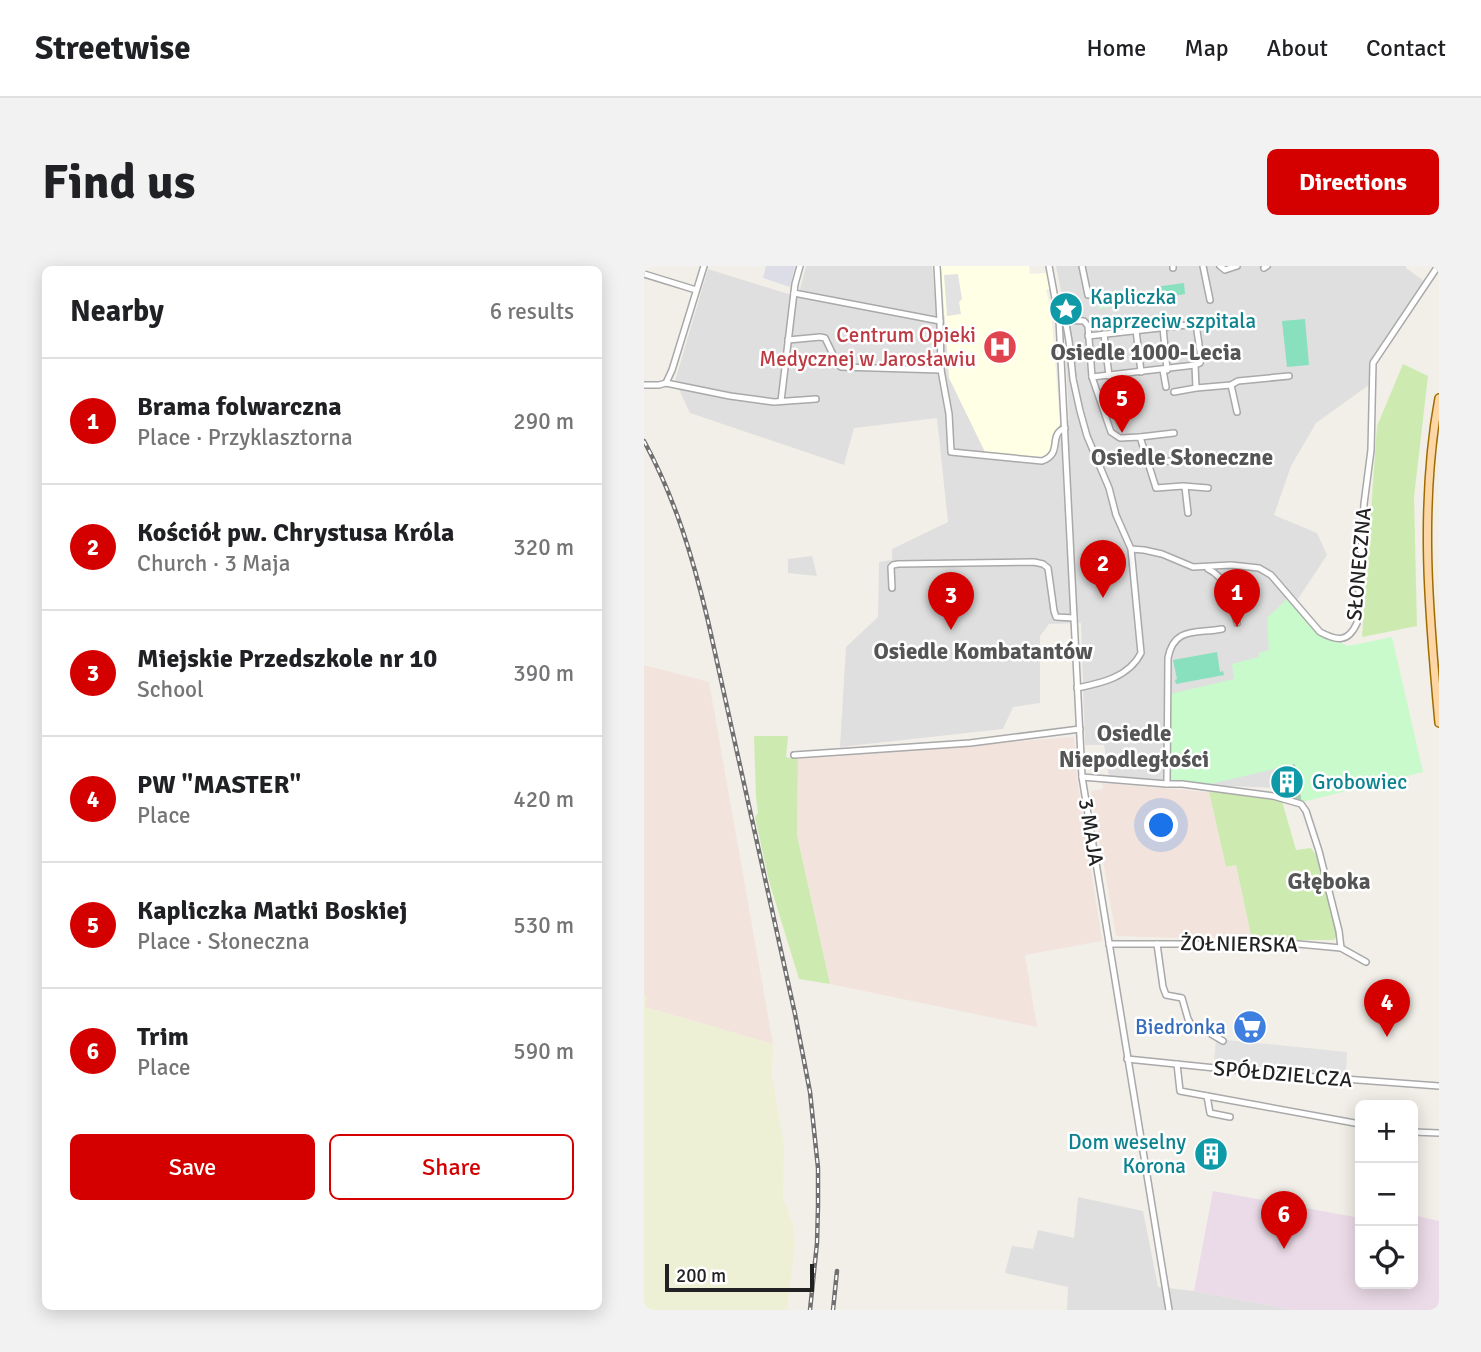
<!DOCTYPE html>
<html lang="en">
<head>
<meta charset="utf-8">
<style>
	body { margin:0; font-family:Signika,sans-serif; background:#f2f2f2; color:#202124 }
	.controls { position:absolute; right:21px; bottom:21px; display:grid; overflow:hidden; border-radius:10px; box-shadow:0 4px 18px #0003 }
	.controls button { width:63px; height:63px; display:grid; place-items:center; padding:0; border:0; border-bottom:2px solid #e0e0e0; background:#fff; color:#202124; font:35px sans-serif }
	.scale { position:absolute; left:21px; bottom:18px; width:149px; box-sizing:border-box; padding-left:7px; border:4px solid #222; border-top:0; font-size:19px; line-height:24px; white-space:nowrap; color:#222; -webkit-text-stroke:5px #fff; paint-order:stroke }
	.you { position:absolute; left:518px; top:560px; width:24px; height:24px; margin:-18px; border:5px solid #fff; border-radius:50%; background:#1a73e8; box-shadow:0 0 0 10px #1a73e833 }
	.badge { display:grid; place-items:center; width:46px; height:46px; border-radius:50%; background:#d40000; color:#fff; font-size:23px; font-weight:700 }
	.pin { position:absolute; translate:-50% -58px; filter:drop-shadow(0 2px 4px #0008) }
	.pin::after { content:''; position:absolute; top:37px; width:24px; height:21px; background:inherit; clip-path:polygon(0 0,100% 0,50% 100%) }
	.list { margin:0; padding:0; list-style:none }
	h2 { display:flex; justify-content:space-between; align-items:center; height:91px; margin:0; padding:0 28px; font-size:30px }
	h2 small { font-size:23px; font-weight:400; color:#757577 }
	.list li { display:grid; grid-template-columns:46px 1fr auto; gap:21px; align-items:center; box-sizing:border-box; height:126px; padding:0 28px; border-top:2px solid #e0e0e0 }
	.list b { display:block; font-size:26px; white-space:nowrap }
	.list p { margin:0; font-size:23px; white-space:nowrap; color:#757577 }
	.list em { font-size:23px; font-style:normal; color:#757577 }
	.actions { display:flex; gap:14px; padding:21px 28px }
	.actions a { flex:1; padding:16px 0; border:2px solid #d40000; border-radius:10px; text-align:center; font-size:24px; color:#d40000 }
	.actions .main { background:#d40000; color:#fff }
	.icon { flex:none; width:38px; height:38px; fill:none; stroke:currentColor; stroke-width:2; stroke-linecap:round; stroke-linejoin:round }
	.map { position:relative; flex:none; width:795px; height:1044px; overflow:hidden; border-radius:10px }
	header { display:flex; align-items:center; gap:42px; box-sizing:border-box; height:98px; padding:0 35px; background:#fff; border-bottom:2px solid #e0e0e0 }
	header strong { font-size:33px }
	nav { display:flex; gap:38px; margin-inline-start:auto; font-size:24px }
	.intro { display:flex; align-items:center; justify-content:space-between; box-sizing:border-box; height:168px; padding:0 42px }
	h1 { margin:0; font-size:49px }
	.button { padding:18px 32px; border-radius:10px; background:#d40000; color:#fff; font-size:24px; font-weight:700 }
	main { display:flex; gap:42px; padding:0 42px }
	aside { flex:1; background:#fff; border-radius:10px; box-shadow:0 4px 18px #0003 }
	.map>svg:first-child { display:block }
	.residential { fill:#e0dfdf }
	.industrial { fill:#ebdbe8 }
	.education { fill:#ffffe5 }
	.military { fill:#f3e3dd }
	.farmland { fill:#eef0d5 }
	.grass { fill:#cdebb0 }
	.cemetery { fill:#aacbaf }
	.park { fill:#c8facc }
	.pitch { fill:#88e0be }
	.parking { fill:#e2e2e2 }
	.plaza { fill:#dddde8 }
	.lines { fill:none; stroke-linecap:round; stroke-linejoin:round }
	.minor-casing { stroke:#a9a9a9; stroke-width:8 }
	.major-casing { stroke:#a06b00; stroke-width:10 }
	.minor { stroke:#fff; stroke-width:5 }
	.major { stroke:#fcd6a4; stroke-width:7 }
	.rail-casing { stroke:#707070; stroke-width:4.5 }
	.rail { stroke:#fff; stroke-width:2; stroke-dasharray:5; stroke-linecap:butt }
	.labels { text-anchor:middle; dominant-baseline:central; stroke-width:5; stroke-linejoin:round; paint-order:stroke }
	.culture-label { font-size:21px; fill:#0d838f; stroke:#fff; text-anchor:start }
	.health-label { font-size:21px; fill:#be3a42; stroke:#fff; text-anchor:end }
	.street-label { font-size:21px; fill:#222; stroke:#fff }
	.shop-label { font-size:21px; fill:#366cbe; stroke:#fff; text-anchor:end }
	.neighbourhood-label { font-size:23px; font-weight:bold; fill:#555; stroke:#fff }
</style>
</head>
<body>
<header>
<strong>Streetwise</strong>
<nav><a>Home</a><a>Map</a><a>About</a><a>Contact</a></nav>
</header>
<div class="intro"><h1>Find us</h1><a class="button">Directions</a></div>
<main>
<aside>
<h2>Nearby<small>6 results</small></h2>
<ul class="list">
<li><span class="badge">1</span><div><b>Brama folwarczna</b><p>Place · Przyklasztorna</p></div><em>290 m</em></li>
<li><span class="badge">2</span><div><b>Kościół pw. Chrystusa Króla</b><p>Church · 3 Maja</p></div><em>320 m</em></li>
<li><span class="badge">3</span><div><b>Miejskie Przedszkole nr 10</b><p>School</p></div><em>390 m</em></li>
<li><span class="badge">4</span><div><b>PW &quot;MASTER&quot;</b><p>Place</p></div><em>420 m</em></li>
<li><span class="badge">5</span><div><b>Kapliczka Matki Boskiej</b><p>Place · Słoneczna</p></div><em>530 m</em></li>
<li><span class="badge">6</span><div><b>Trim</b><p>Place</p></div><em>590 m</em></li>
</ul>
<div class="actions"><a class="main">Save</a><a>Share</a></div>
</aside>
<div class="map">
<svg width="795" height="1044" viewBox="0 0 795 1044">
	<rect width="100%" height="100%" fill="#f2efe9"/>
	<g class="residential">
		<path d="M162 0H288L293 49 301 50 305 112 403 190 416 157 425 154 419 35 412 0H762V2L780 15 726 95 725 119 672 157 647 200 630 249 673 267 683 289 654 333 625 355 634 414 636 522 538 518 465 510 460 479H441L437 357 405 358 396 370V437L369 441 359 463 196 481 202 381 234 351 235 296 248 294V283L304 256 293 152 210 162 200 199 46 147 31 115 64 3 154 31Z"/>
		<path d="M168 290 173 310 144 307V293Z"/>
		<path d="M434 931 499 945 514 1021 550 1025 650 1044H423L424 1021 361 1007 368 980 389 983 394 964 430 972Z"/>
	</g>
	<path class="industrial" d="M569 925 716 952V1018H769V949L795 955V1044H650L550 1025Z"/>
	<path class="education" d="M297 0H385L386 8 403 7 406 23 402 24 407 44 416 157 403 190 394 193 341 186 305 112Z"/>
	<g class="military">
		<path d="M0 399 65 416 129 778 1 741 2 731 0 728Z"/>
		<path d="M430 471 433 512 458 675 381 689 393 761 186 718 153 569 154 493Z"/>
		<path d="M458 517 565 526 582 601 592 599 608 674 472 670 447 525 459 523Z"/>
	</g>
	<path class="farmland" d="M0 728 3 730 1 741 129 778 128 810 140 879 139 932 149 959 151 981 143 1044H0Z"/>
	<g class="grass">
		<path d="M759 98 784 110 770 231 773 360 718 371 733 160Z"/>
		<path d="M110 470H144L142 491 154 493 153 569 186 718 155 713 125 615 111 551 114 547 112 531Z"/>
		<path d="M565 526 599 528 638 535 652 584 667 582 672 589 693 669 690 674H608L592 599 582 601Z"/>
	</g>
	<path class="cemetery" d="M651 498 658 536 641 533 634 502Z"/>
	<g class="park">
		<path d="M480 25 482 38 455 43 453 30Z"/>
		<path d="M643 333 673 366 704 380 748 371 779 506 658 536 651 498 562 519 525 515 526 428 590 413 588 398 615 391V387L625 384 623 352Z"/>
	</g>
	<g class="pitch">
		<path d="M540 17 541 28 512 33 511 21Z"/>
		<path d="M661 53 665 99 643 101 638 55Z"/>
		<path d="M573 386 576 406 579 405 580 409 532 418 531 414 533 413 529 394Z"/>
	</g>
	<g class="parking">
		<path d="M314 8 318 33 315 36 317 48 303 50 300 9Z"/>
		<path d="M572 773 703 786 702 809 570 796Z"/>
	</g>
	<path class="plaza" d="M122 0H151L146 21 119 12Z"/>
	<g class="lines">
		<g class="minor-casing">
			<g id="minor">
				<path d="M293 0 296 55 297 104 305 148 307 186 398 195C420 187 403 169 421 162"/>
				<path d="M405 0 415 54 438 511 525 1044"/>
				<path d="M438 0 444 29"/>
				<path d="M529 0V2"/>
				<path d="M559 0 566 34"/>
				<path d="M576 0 581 4 593 0"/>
				<path d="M620 2 623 0"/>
				<path d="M0 8 52 24"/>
				<path d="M150 27 296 55"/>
				<path d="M415 54 422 58 425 75 429 113 436 145 443 170 465 222 472 249 487 283 500 284 518 288 549 301 587 299 615 302 627 309 676 366C693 375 704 377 713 357L720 238 727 184 729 97 794 0"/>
				<path d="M419 54 440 55 444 60 448 111 467 166 476 172 496 171 512 222 539 220 564 222"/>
				<path d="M519 61 523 104"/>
				<path d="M492 64 497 106"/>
				<path d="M460 68 465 110"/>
				<path d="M444 70 552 58 557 92 556 97 551 99 448 111"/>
				<path d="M144 74 176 71 181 72 194 99 197 101 297 104"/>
				<path d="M551 99 552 122 587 119 594 115 645 110"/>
				<path d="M519 104 522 121"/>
				<path d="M22 117 28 104 60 0"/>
				<path d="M0 119H15L22 117 86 130 130 136 172 133"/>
				<path d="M587 119 593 146"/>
				<path d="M530 126 552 122"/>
				<path d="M137 135 151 18 156 0"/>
				<path d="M496 171 530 167"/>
				<path d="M504 197 580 190 581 193"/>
				<path d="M541 221 544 247"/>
				<path d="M564 303C584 312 588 337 593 357"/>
				<path d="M248 322 247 301 249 299 254 298 390 296 399 298 404 302 410 345 412 351 430 352"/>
				<path d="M433 422C458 417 485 411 497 387L487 283"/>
				<path d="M150 489 326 477 436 463"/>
				<path d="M438 511 523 518H538L629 530 657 538 662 545 675 585 695 665 697 682"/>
				<path d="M523 518 524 392C530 360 553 368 578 363"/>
				<path d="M465 678H654L697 682 722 696"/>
				<path d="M513 678 519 721 522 729 538 732 544 753 549 761 562 765 579 775"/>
				<path d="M483 793 620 807 795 820"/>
				<path d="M533 798 536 825 716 858"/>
				<path d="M563 830 566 847 586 851"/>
				<path d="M769 866 795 867"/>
			</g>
		</g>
		<g class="major-casing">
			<path id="major" d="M795 132C775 240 785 349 795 457"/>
		</g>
		<use href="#minor" class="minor"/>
		<use href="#major" class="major"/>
		<g class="rail-casing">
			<g id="rail">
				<path d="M0 175C31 232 49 292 64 355L151 748 166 826 174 902V940L173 977 166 1044"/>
				<path d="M189 1044 193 1005"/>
			</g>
		</g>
		<use href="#rail" class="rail"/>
	</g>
	<defs>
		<g id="sight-disc" transform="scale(1.75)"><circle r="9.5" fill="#0f9aa8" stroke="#fff"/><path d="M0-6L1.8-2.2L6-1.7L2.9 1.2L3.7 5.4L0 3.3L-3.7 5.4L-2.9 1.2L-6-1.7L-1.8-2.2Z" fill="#fff"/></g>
		<g id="hospital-disc" transform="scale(1.75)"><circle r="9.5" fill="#e0444e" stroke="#fff"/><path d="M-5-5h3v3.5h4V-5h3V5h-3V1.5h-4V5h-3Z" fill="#fff"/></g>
		<g id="building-disc" transform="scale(1.75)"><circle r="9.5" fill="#0f9aa8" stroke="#fff"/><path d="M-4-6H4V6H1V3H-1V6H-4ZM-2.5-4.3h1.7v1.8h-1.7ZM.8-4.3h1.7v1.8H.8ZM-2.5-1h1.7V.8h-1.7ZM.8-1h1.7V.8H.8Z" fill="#fff"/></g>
		<g id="supermarket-disc" transform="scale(1.75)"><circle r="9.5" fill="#3f7fe0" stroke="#fff"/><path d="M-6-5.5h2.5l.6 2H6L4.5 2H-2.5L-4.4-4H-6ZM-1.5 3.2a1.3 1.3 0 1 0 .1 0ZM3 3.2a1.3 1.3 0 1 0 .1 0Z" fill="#fff"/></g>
	</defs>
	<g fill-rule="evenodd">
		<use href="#sight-disc" x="422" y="43"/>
		<use href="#hospital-disc" x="356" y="81"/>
		<use href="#building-disc" x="643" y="516"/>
		<use href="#supermarket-disc" x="606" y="761"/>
		<use href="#building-disc" x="567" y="888"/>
	</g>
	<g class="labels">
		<g class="culture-label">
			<text x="446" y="31">Kapliczka<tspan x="446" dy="24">naprzeciw szpitala</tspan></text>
			<text x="668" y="516">Grobowiec</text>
			<text x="542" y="876" text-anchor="end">Dom weselny<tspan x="542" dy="24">Korona</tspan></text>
		</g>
		<g class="health-label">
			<text x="332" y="69">Centrum Opieki<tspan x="332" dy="24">Medycznej w Jarosławiu</tspan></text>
		</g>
		<g class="street-label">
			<text transform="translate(715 298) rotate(-85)">SŁONECZNA</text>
			<text transform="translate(447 566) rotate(81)">3 MAJA</text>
			<text transform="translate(595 678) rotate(1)">ŻOŁNIERSKA</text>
			<text transform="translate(639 808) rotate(5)">SPÓŁDZIELCZA</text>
		</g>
		<g class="shop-label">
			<text x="582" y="761">Biedronka</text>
		</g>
		<g class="neighbourhood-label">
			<text x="502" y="86">Osiedle 1000-Lecia</text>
			<text x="538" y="191">Osiedle Słoneczne</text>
			<text x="339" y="385">Osiedle Kombatantów</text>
			<text x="490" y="467">Osiedle<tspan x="490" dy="26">Niepodległości</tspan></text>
			<text x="685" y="615">Głęboka</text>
		</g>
	</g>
</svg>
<div class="controls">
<button>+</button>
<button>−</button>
<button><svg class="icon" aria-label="locate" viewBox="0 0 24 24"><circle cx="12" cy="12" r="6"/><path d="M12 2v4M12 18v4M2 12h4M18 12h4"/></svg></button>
</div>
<div class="scale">200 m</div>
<div class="you"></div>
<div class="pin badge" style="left:593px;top:361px">1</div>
<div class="pin badge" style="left:459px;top:332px">2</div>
<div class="pin badge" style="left:307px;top:364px">3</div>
<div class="pin badge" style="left:743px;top:771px">4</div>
<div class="pin badge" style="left:478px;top:167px">5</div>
<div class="pin badge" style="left:640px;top:983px">6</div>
</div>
</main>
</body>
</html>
